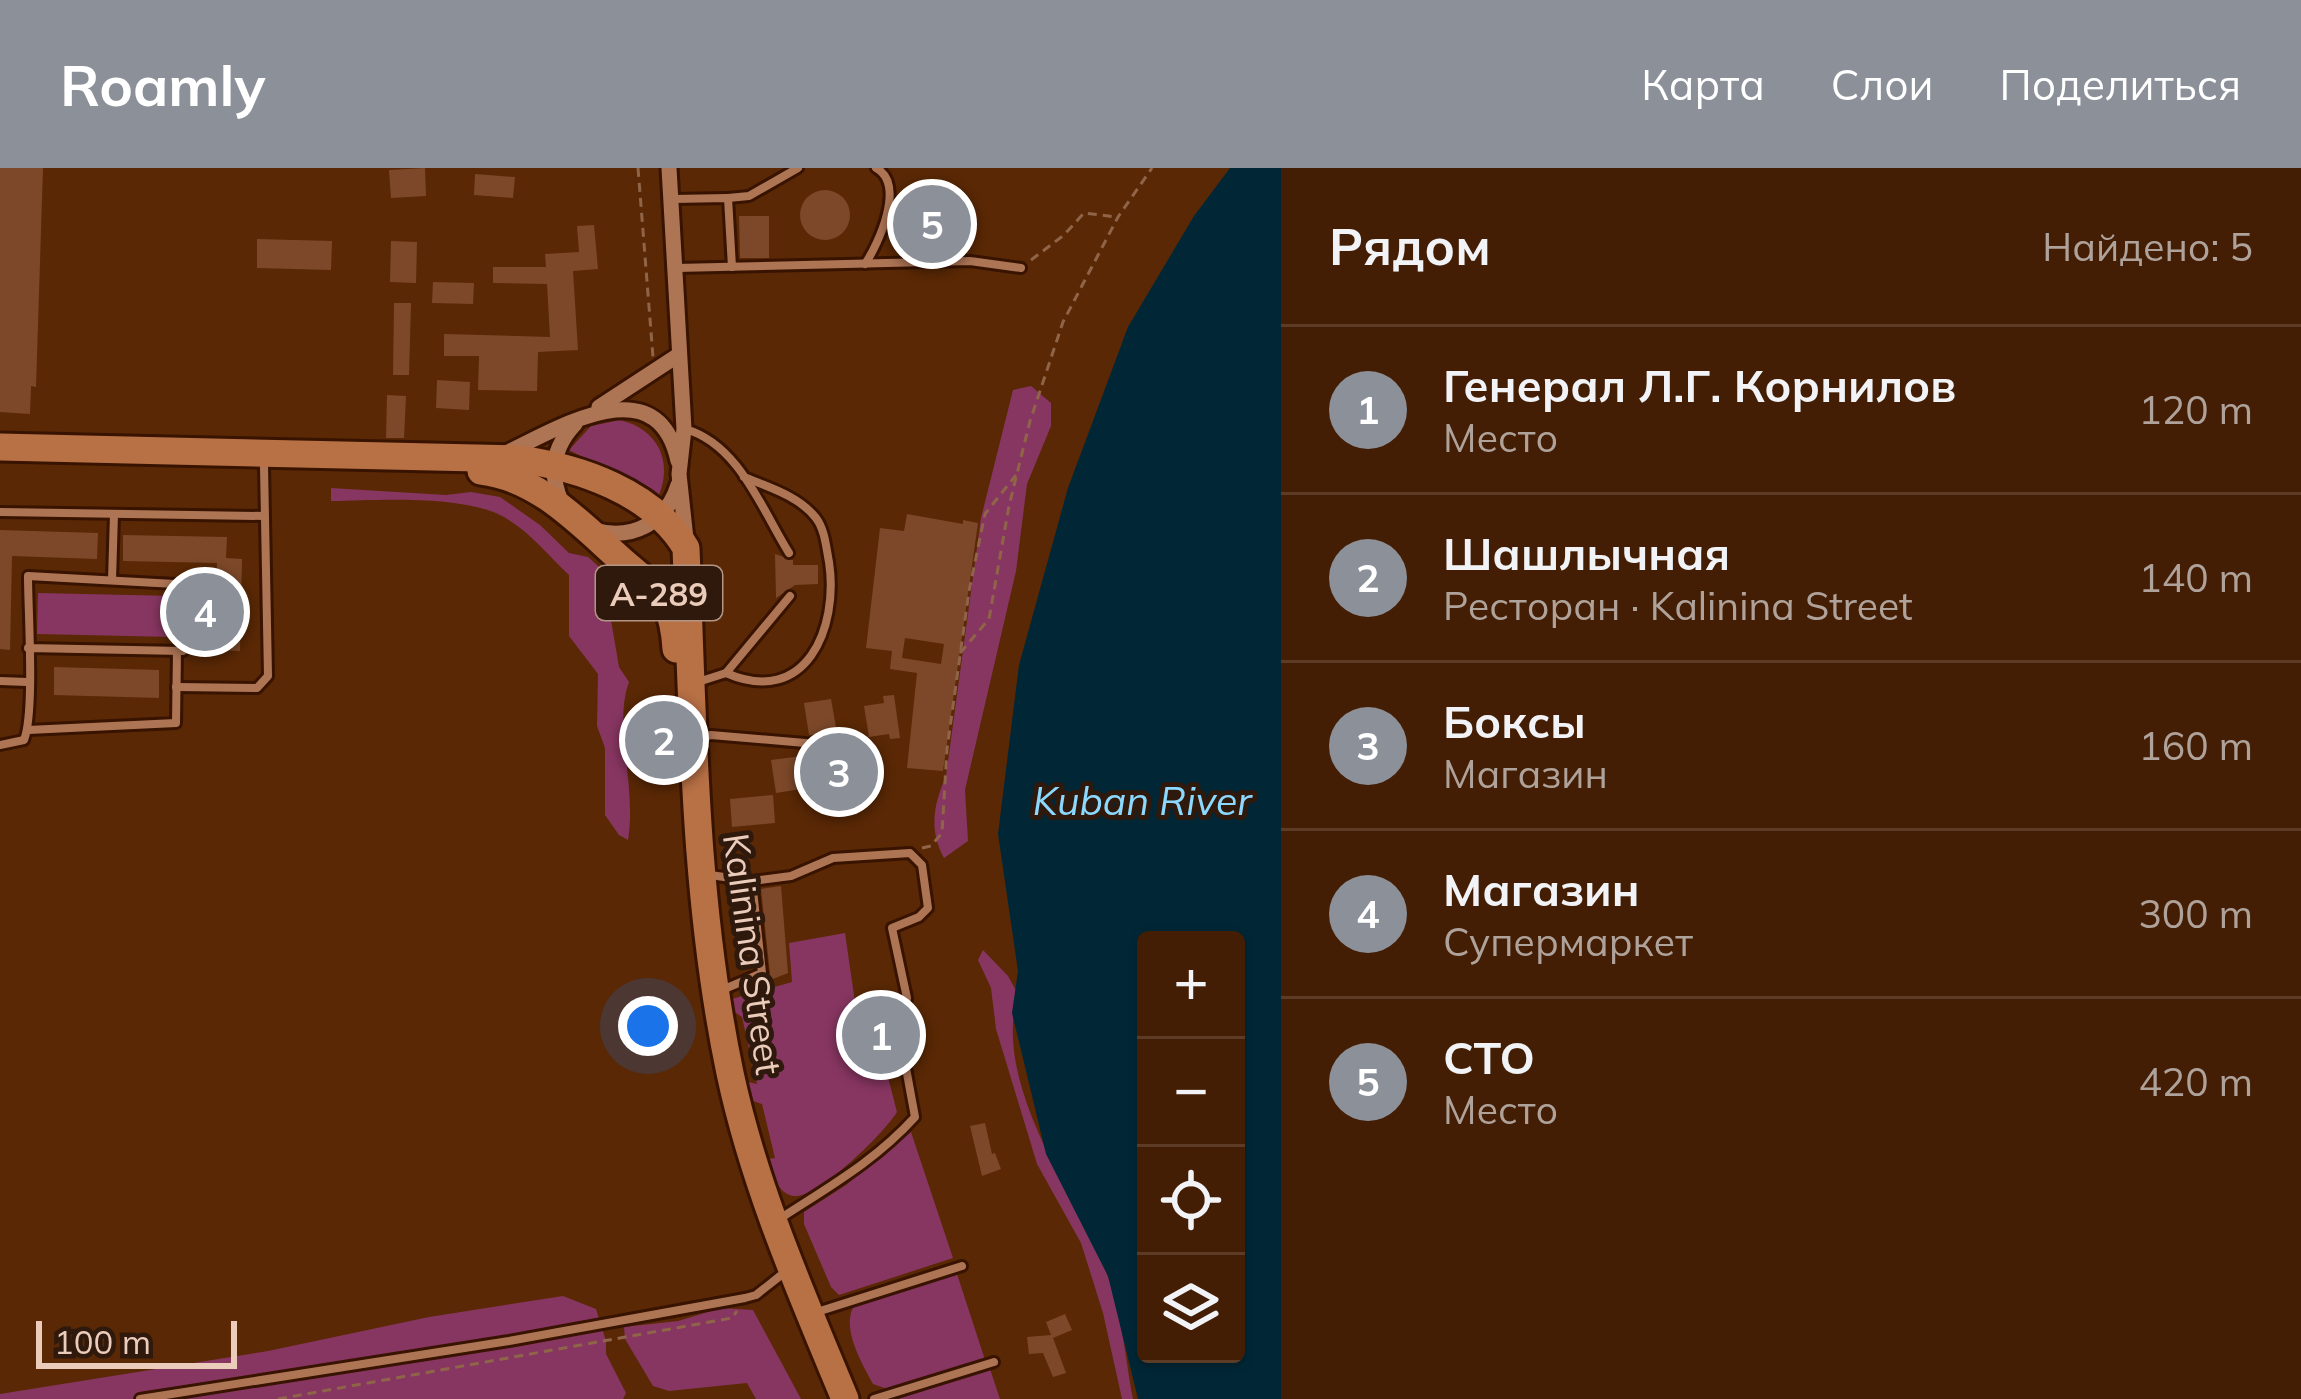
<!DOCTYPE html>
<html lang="ru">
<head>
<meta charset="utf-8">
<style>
	body { margin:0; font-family:Mulish,sans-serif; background:#4e2b13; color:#f1f3f6 }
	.controls { position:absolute; right:36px; bottom:36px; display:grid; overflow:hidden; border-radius:12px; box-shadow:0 3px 9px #0004 }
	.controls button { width:108px; height:108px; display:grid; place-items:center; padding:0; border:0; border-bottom:3px solid #5c3c26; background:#441e04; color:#f1f3f6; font:60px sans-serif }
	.scale { position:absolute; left:36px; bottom:30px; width:201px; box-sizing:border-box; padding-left:12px; border:6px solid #ebccbb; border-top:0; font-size:33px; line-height:42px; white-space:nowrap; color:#ebccbb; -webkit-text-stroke:9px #2f190c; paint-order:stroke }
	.you { position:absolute; left:648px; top:858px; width:42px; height:42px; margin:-30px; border:9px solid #fff; border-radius:50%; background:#1a73e8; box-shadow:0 0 0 18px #1a73e833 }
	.badge { display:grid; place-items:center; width:78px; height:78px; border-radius:50%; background:#8c9099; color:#fff; font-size:39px; font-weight:700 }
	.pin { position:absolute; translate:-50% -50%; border:6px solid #fff; box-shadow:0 3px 12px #0006 }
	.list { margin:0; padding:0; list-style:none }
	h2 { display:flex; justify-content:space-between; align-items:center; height:156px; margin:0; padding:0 48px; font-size:51px }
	h2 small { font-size:39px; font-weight:400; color:#afa29a }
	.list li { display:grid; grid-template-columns:78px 1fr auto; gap:36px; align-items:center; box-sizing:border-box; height:168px; padding:0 48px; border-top:3px solid #5c3c26 }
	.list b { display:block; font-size:45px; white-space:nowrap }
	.list p { margin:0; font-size:39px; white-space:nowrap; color:#afa29a }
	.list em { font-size:39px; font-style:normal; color:#afa29a }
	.icon { flex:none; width:66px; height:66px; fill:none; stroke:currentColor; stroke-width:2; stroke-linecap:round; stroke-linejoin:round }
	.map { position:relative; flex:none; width:1281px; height:1231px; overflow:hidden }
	header { display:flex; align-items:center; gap:72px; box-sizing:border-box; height:168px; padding:0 60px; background:#8c9099; color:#fff }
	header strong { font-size:57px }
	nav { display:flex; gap:66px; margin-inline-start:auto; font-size:42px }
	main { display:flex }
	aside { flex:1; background:#441e04 }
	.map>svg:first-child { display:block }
	.green { fill:#873661 }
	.water { fill:#012736; fill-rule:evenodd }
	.building { fill:#7c4829; fill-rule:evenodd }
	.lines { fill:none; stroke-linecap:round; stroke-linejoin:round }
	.lane-casing { stroke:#381300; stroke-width:14 }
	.street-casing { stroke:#381300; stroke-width:21 }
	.highway-casing { stroke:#381300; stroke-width:33 }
	.path { stroke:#8f6448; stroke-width:3; stroke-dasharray:9 6; stroke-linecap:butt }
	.lane { stroke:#ae7555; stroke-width:8 }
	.street { stroke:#ae7555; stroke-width:15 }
	.highway { stroke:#b87045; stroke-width:27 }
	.labels { text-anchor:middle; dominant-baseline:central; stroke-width:10; stroke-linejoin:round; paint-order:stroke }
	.shield { fill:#2f190c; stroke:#b39686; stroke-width:3 }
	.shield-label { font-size:33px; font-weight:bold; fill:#ebccbb }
	.street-label { font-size:36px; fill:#ebccbb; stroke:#2f190c }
	.water-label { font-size:39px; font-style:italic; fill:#8cd9ff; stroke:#2f190c }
</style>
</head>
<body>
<header>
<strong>Roamly</strong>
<nav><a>Карта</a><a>Слои</a><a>Поделиться</a></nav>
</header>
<main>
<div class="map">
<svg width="1281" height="1231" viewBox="0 0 1281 1231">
	<rect width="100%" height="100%" fill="#5a2805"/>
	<g class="green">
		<path d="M1031 218 1051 235V258L1027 316 1016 403 965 622 968 673 944 690C929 662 933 638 946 608L981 350 1013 222Z"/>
		<path d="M620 252C657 261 673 292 659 327L569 282 591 258Z"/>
		<path d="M331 320 446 327 471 324 500 329 540 357 569 385 588 389 606 405 632 418 635 429 618 420 606 423 619 499 629 514C613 556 637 620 628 672L619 667 605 647V580L597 558 598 506 569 468V407C547 386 526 359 498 346 456 327 378 332 331 333Z"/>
		<path d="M38 425 175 428 174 469 37 466Z"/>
		<path d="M845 765 857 848 896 844 883 890 897 944C885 964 818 1031 794 1028 777 1026 772 1004 768 991L775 990 762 936 753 933 748 914 757 916 742 849 730 841 728 832 792 814 789 775Z"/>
		<path d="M983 782 1008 808 1018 826C991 915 1075 1025 1106 1104 1122 1142 1125 1190 1133 1231H1122L1103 1145 1081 1075 1037 996 996 861 991 820 978 792Z"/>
		<path d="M911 964 953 1090 839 1127 831 1119 804 1056V1044L846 1017Z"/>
		<path d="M956 1103 985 1192 890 1222 873 1216C861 1194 839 1156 856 1135Z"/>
		<path d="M563 1128 596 1141 606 1173V1186L626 1225 623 1231H0V1226L268 1183 429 1149Z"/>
		<path d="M721 1140 753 1142 801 1231H756L747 1215 669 1223 653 1218 625 1171 624 1159 678 1153Z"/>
		<path d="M990 1201 1000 1231H898Z"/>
	</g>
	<path class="water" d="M1230 0H1281V1231H1138L1108 1108 1046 986 1012 845 1018 803 998 666 1019 497 1068 320 1128 159 1194 48ZM1146 772H1236V1186H1146Z"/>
	<g class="building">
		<path d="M0 0H43L36 219 31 218 30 246 0 244Z"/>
		<path d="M425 0 426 28 391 30 389 2Z"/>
		<path d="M475 6 515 9 513 30 474 27Z"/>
		<circle cx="825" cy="47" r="25"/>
		<path d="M922 30H943V82L922 81Z"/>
		<path d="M739 48H769V90H740Z"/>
		<path d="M594 57 598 101 573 103 578 182 538 184 537 223 478 222 479 188H444V166L550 169 547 116 493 115V99H546L545 86 579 84 577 58Z"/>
		<path d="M257 71 332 73 331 102 257 100Z"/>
		<path d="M391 73 417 74 416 115 390 114Z"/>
		<path d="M433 114 474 115 473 136 432 135Z"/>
		<path d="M394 135H411L409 207H393Z"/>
		<path d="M437 212 470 214 469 242 436 240Z"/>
		<path d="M387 227 406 228 404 270H386Z"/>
		<path d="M907 346 963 356V352L978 355 943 603 907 600 917 505 890 501 892 483 866 480 880 360 904 363ZM905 470 944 476 941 496 902 490Z"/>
		<path d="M0 362 98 365 97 391 12 388 10 482 0 481Z"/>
		<path d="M123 367 227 369 226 390 242 391 240 483 216 482 217 395 123 393Z"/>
		<path d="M775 386 793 392V397H818V416L795 417 776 430Z"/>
		<path d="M54 499 159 502V530L54 527Z"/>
		<path d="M894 527 900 570 890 571 889 566 869 569 864 538 884 535 883 528Z"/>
		<path d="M831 531 837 565 809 567 804 535Z"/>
		<path d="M818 586 820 597 855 592 858 612 776 625 771 592Z"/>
		<path d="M773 627 775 655 732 659 730 631Z"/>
		<path d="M781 718 788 805 747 821 766 812 770 806 761 721Z"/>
		<path d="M985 955 992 986 995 985 1001 1001 982 1008 970 958Z"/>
		<path d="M1065 1146 1072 1162 1053 1170 1066 1205 1053 1209 1043 1185 1029 1186 1027 1169 1051 1167 1046 1154Z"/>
	</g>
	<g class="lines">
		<g class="lane-casing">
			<g id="lane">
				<path d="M728 30 749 28 798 0"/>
				<path d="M673 31 728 30 732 99"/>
				<path d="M865 96C879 75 906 16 876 0"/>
				<path d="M676 100 970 93 1021 100"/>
				<path d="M685 261C739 276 762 342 789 385"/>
				<path d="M0 344 264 348"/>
				<path d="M112 412 114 346"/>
				<path d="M726 505C806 540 839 460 829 394 826 379 825 362 816 350 799 328 768 319 744 309"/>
				<path d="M0 513 27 514"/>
				<path d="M698 514 726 505 790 428"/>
				<path d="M176 519 257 520 268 508 264 298"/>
				<path d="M28 562 176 555 177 483"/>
				<path d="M698 570 711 567 828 577"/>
				<path d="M0 577 24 572C35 544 28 444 28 408L175 416C197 425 189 456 189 477L183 483 28 480"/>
				<path d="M710 707 752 713 791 708 833 690 910 685 922 697 928 740 919 749 892 760 907 830 901 873 915 949C875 993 830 1018 781 1050"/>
				<path d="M722 822 762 805 752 713"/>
				<path d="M817 1144 962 1098"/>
				<path d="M140 1231 509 1173 745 1130 756 1127 780 1108"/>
				<path d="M874 1231 994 1194"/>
			</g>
		</g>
		<g class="street-casing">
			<g id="street">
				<path d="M669 0 684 261 679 306 686 371"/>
				<path d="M599 239 677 188"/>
				<path d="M504 286C556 262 657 196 678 293"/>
				<path d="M561 333C549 305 553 279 575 256"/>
				<path d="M594 362C632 373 666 355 678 317"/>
			</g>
		</g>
		<g class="highway-casing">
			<g id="highway">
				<path d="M0 279 517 291C579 299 653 324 686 380 693 555 694 733 730 905 754 1018 801 1125 845 1231"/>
				<path d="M481 303C541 310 583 359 627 397 641 409 656 419 666 436 673 450 675 465 676 481"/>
			</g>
		</g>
		<g class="path">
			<path d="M638 0 653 189"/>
			<path d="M1031 92 1064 67 1084 45 1116 49"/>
			<path d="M960 485 989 451 1009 338 1030 253 1063 154 1118 49 1152 0"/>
			<path d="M922 680 931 678 942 665 947 581 969 423 985 346 1016 307"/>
			<path d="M278 1231 732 1150 737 1143"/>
		</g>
		<use href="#lane" class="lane"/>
		<use href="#street" class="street"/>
		<use href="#highway" class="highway"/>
	</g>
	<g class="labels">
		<rect class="shield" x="596" y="398" width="126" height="54" rx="9"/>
		<g class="shield-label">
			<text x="659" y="425">А-289</text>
		</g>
		<g class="street-label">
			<text transform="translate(753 786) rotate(82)">Kalinina Street</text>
		</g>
		<g class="water-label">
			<text x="1142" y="632">Kuban River</text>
		</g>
	</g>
</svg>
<div class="controls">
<button>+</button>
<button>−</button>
<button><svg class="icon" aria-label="locate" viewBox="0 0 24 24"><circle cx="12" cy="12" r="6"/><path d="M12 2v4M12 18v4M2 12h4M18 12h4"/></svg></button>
<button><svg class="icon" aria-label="layers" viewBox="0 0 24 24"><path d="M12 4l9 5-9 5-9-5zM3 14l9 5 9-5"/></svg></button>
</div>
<div class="scale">100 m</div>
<div class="you"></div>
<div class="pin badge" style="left:881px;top:867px">1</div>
<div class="pin badge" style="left:664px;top:572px">2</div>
<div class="pin badge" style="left:839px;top:604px">3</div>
<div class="pin badge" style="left:205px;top:444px">4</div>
<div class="pin badge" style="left:932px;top:56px">5</div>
</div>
<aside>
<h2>Рядом<small>Найдено: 5</small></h2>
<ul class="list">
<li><span class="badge">1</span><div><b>Генерал Л.Г. Корнилов</b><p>Место</p></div><em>120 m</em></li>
<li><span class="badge">2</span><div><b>Шашлычная</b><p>Ресторан · Kalinina Street</p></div><em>140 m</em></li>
<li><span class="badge">3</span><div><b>Боксы</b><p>Магазин</p></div><em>160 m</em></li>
<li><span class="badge">4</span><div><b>Магазин</b><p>Супермаркет</p></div><em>300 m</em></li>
<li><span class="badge">5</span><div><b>СТО</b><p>Место</p></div><em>420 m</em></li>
</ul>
</aside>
</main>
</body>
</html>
